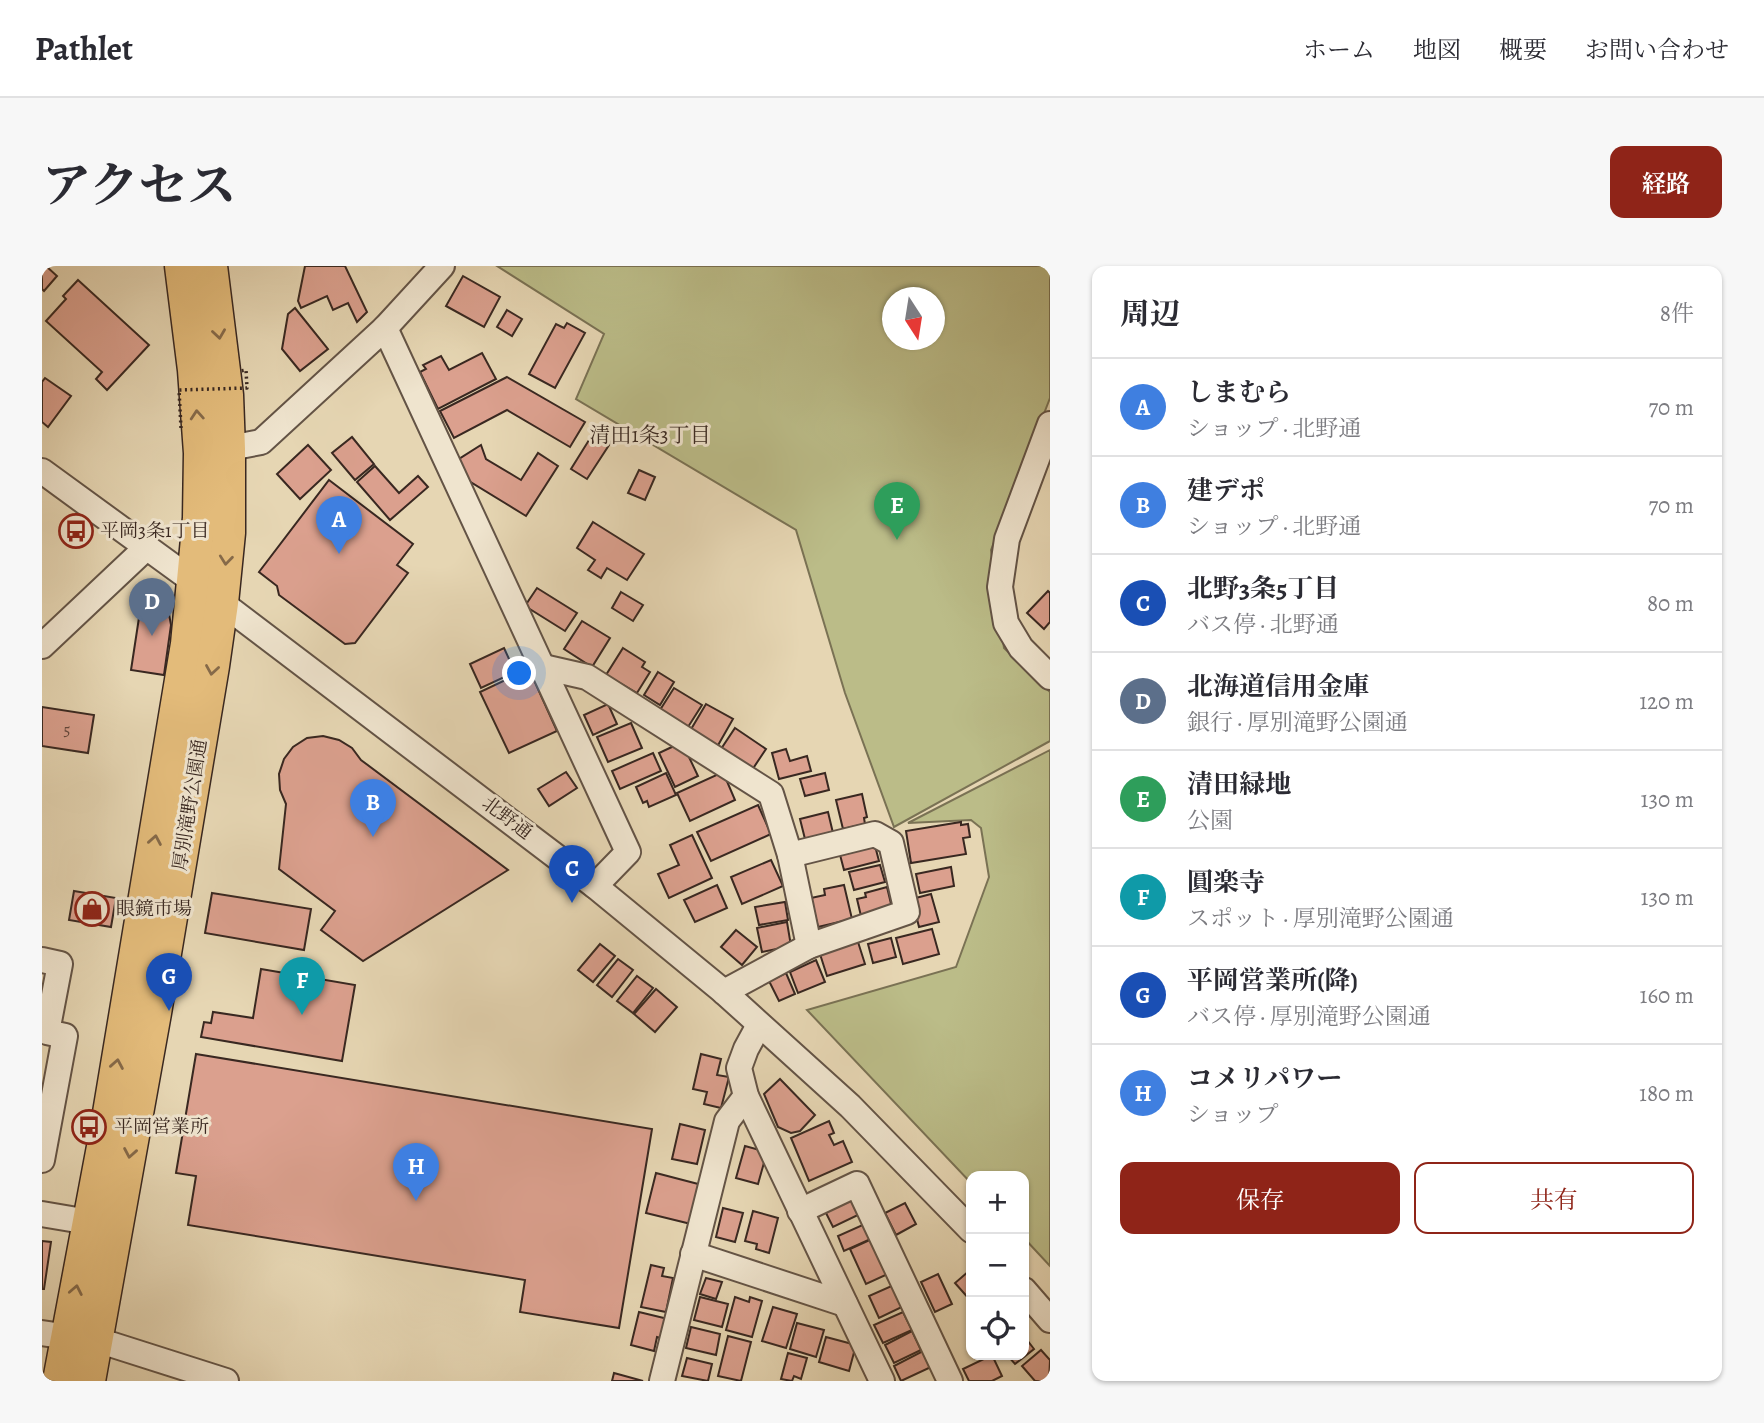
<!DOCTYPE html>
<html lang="ja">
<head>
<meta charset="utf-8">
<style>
	body { margin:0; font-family:Alegreya,"Noto Serif JP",serif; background:#f7f7f7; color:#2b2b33 }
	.controls { position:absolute; right:21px; bottom:21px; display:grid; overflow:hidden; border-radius:14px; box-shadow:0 2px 5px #0004 }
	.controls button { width:63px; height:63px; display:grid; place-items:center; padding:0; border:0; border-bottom:2px solid #e1e1e2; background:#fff; color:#2b2b33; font:35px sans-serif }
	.compass { position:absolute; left:840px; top:21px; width:63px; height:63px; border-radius:50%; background:#fff; box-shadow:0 2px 5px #0004; rotate:168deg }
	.you { position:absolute; left:478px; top:408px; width:24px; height:24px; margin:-18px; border:5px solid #fff; border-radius:50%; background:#1a73e8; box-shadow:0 0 0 10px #1a73e833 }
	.badge { display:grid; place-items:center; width:46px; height:46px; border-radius:50%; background:#8f2418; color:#fff; font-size:23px; font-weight:700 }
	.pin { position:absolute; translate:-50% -58px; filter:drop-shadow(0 2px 4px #0008) }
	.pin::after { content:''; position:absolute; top:37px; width:24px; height:21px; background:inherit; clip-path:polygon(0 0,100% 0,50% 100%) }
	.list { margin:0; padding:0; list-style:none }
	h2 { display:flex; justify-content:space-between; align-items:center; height:91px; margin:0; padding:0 28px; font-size:30px }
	h2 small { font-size:23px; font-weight:400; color:#7c7c81 }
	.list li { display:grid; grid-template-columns:46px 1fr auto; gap:21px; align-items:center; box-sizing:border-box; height:98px; padding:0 28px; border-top:2px solid #e1e1e2 }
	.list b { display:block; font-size:26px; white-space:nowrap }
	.list p { margin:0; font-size:23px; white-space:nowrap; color:#7c7c81 }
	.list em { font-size:23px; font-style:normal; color:#7c7c81 }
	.actions { display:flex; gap:14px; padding:21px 28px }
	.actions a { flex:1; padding:16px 0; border:2px solid #8f2418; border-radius:14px; text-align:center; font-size:24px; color:#8f2418 }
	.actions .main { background:#8f2418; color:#fff }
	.icon { flex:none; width:38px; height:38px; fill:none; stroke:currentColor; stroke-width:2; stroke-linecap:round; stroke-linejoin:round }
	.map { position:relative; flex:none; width:1008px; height:1115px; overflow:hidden; border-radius:14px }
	header { display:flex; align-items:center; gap:42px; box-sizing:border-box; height:98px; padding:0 35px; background:#fff; border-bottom:2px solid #e1e1e2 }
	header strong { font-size:33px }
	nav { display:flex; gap:38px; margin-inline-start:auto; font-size:24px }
	.intro { display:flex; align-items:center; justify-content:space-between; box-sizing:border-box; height:168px; padding:0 42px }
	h1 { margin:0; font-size:49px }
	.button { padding:18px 32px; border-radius:14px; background:#8f2418; color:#fff; font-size:24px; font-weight:700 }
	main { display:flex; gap:42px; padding:0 42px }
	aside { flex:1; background:#fff; border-radius:14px; box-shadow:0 2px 5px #0004 }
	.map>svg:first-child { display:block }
	.green { fill:#bbbc88; stroke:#7a7254; stroke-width:2; fill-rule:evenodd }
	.building { fill:#dba08e; stroke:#392821; stroke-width:2 }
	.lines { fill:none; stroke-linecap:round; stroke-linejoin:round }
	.minor-casing { stroke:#645446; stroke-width:28 }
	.major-casing { stroke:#392821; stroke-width:35 }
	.minor { stroke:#efe4ce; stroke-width:24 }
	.major { stroke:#e3bb7a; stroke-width:32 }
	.path-bridge { stroke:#392821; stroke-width:3.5; stroke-dasharray:2 3.5; stroke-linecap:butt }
	.oneway { stroke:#866a49 }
	.labels { text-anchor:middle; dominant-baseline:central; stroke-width:6; stroke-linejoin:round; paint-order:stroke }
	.number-label { font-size:16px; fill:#62463c }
	.poi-label { font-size:19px; fill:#392821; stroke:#efe4ce; text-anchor:start }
	.street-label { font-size:19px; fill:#392821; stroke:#efe4ce }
	.neighbourhood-label { font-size:21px; fill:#392821; stroke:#efe4ce }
</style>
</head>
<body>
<header>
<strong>Pathlet</strong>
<nav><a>ホーム</a><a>地図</a><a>概要</a><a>お問い合わせ</a></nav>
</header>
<div class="intro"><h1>アクセス</h1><a class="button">経路</a></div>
<main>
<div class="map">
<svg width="1008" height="1115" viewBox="0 0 1008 1115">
	<rect width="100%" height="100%" fill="#e6d6b3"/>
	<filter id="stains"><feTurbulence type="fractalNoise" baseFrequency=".00286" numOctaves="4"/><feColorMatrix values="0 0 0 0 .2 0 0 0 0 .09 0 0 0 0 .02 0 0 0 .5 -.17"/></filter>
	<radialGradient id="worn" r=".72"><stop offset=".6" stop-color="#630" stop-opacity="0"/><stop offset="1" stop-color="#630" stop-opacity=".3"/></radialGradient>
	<g class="green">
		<path d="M455 0H1008V132L949 284 962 382 1008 426V475L852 561 803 427 754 264 534 133 562 68ZM850 32H892V74H850Z"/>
		<path d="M1008 484V1000L982 972V910H929V917L765 744 914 701 947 611 939 562 929 554 866 557Z"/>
	</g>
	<g class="building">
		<path d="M0 0H4L15 10 2 25 0 23Z"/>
		<path d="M263 0H303L325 46 315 56 306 37 291 44 285 30 259 42 256 35Z"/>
		<path d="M421 10 458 31 442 61 404 40Z"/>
		<path d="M36 14 107 79 65 124 54 113 60 106 4 55 24 33 21 30Z"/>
		<path d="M253 42 286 83 258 105 240 83 246 48Z"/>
		<path d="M465 44 480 53 470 70 455 61Z"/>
		<path d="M525 57 543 67 513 122 487 108 514 58 522 62Z"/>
		<path d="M440 87 454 113 396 143 378 106 384 103 381 99 399 90 407 104Z"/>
		<path d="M465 111 543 156 528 181 465 144 412 172 398 145Z"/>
		<path d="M3 112 29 130 6 161 0 156V116Z"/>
		<path d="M552 166 569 176 545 213 529 203Z"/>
		<path d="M310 171 332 198 313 214 290 187Z"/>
		<path d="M266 179 289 204 258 233 235 208Z"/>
		<path d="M439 179 444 193 479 214 496 187 516 200 484 250 427 215 417 193Z"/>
		<path d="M333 200 357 227 376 210 386 221 348 254 315 216Z"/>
		<path d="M597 204 613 211 603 234 586 227Z"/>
		<path d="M287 214 371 278 355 299 366 307 313 377 303 378 237 329 235 320 217 306Z"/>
		<path d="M551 256 602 288 585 314 565 302 559 312 546 304 553 294 535 282Z"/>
		<path d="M495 322 535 347 523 365 483 340Z"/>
		<path d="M1006 325 1008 327V356L1002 363 985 347Z"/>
		<path d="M579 326 601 339 591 355 570 342Z"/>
		<path d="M100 332 114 335 121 341 127 348 129 359 122 409 89 404Z"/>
		<path d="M540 355 568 372 550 401 522 383Z"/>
		<path d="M462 382 473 406 439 422 428 398Z"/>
		<path d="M581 382 603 396 600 401 608 406 595 427 564 409Z"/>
		<path d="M487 403 515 465 467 487 438 426Z"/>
		<path d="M616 406 632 416 618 439 602 429Z"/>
		<path d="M632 422 660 439 646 461 618 444Z"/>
		<path d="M566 438 575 458 551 469 542 449Z"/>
		<path d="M664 438 691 453 675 481 648 465Z"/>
		<path d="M0 441 52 449 46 487 0 480Z"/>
		<path d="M589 457 600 482 566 496 555 471Z"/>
		<path d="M693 462 724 483 710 504 679 483Z"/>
		<path d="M281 470 297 474 310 482 319 494 466 604 321 695 279 664 293 645 237 603 244 538 238 524 237 508 242 493 251 481 265 472Z"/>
		<path d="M632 480 646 489 656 510 633 521 617 487Z"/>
		<path d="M744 483 748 495 765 490 769 505 737 513 730 487Z"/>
		<path d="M611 487 619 505 578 523 570 505Z"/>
		<path d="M524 506 535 522 507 540 496 523Z"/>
		<path d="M681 506 693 534 648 555 635 527Z"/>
		<path d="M624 507 634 529 607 541 605 535 601 537 594 521Z"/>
		<path d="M783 507 787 524 763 530 758 513Z"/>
		<path d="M820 528 825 551 822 552 823 558 801 563 794 534Z"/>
		<path d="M716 539 729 568 669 595 655 566Z"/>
		<path d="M786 546 791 567 763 573 758 553Z"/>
		<path d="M919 556V559L926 558 928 571 921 572 924 588 869 597 864 565Z"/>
		<path d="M650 569 670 612 627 632 616 608 637 599 628 579Z"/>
		<path d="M832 576 837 595 802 604 797 585Z"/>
		<path d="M729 594 741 620 700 638 689 611Z"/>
		<path d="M838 599 843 616 812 624 807 606Z"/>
		<path d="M909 601 912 620 878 627 874 608Z"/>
		<path d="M675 619 685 642 653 656 642 634Z"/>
		<path d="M802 619 810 653 776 661 769 632 783 629 782 623Z"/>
		<path d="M845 621 850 642 819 650 815 633 824 631 823 627Z"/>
		<path d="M32 625 74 632 69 661 27 654Z"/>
		<path d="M170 627 269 643 262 684 163 667Z"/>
		<path d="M889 628 897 656 877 661 870 633Z"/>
		<path d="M743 636 746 654 717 659 713 641Z"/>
		<path d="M745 656 749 680 720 686 715 662Z"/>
		<path d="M890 663 897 688 861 698 854 672Z"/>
		<path d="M694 664 715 681 700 699 679 681Z"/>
		<path d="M849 672 854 691 831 697 826 678Z"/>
		<path d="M816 676 823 698 785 710 778 688Z"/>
		<path d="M558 678 573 690 551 716 536 704Z"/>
		<path d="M576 693 591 704 570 731 555 719Z"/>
		<path d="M774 694 783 716 756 727 748 706Z"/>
		<path d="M219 703 313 719 300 795 159 771 162 756 169 757 171 746 211 752Z"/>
		<path d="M744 707 753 728 737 735 727 715Z"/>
		<path d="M595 710 611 722 591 747 575 735Z"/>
		<path d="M614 723 635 741 613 766 592 748Z"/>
		<path d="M154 788 610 863 577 1062 478 1046 483 1014 146 959 154 910 134 907Z"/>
		<path d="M659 788 679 793 675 809 687 811 679 842 662 838 665 826 651 823Z"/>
		<path d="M738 813 773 849 758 865 749 867 736 861 722 828Z"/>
		<path d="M787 855 792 867 787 869 792 879 801 875 810 896 767 915 749 872Z"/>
		<path d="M638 858 663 864 655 898 630 893Z"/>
		<path d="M703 880 725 886 716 918 694 912Z"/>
		<path d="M614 907 660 919 649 958 604 947Z"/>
		<path d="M810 930 818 948 791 961 782 943Z"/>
		<path d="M863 937 874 958 854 969 843 947Z"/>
		<path d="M681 942 701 947 693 976 674 971Z"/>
		<path d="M711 945 736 952 727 987 714 983 715 978 703 975Z"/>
		<path d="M825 957 831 972 802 985 796 970Z"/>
		<path d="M832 972 848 1007 824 1018 808 983Z"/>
		<path d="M0 975 9 976 2 1023H0Z"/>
		<path d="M609 999 622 1002 620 1010 631 1012 624 1046 599 1041Z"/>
		<path d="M927 1005 929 1008 928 1034 913 1017Z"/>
		<path d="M896 1008 910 1038 893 1046 879 1016Z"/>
		<path d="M664 1012 680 1016 674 1033 658 1028Z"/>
		<path d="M854 1018 864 1039 837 1052 827 1030Z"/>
		<path d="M658 1031 686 1038 680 1061 652 1054Z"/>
		<path d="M693 1031 707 1036 708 1031 720 1035 710 1071 684 1064Z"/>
		<path d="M731 1041 755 1048 744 1082 720 1075Z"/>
		<path d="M597 1046 626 1053 622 1073 615 1071 612 1085 589 1079Z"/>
		<path d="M861 1046 870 1064 841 1077 832 1059Z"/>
		<path d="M755 1057 782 1064 774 1091 748 1083Z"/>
		<path d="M649 1061 678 1068 674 1089 644 1082Z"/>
		<path d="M870 1065 879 1084 852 1097 843 1079Z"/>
		<path d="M686 1070 709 1076 699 1115 676 1110Z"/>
		<path d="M982 1070 992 1083 973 1098 965 1089H982Z"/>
		<path d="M784 1071 814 1079 807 1105 777 1096Z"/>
		<path d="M999 1084 1008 1094 1007 1115H993L980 1100Z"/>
		<path d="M881 1085 889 1101 859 1115 852 1100Z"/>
		<path d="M746 1087 765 1092 759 1113 752 1110 750 1115 739 1113Z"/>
		<path d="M950 1089 960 1110 950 1115H927L921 1103Z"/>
		<path d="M645 1092 670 1098 666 1115 640 1110Z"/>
		<path d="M572 1107 601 1115H570Z"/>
	</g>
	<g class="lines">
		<g class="minor-casing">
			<g id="minor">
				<path d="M343 62 586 586 553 620"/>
				<path d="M1008 158 965 273 958 321 964 357 979 382 1008 411"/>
				<path d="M172 185 219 176 343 62 400 0"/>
				<path d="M0 205 151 315 553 620 682 726 808 840 929 964"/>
				<path d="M0 380 104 282"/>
				<path d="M501 401 545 411 729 528 748 589 767 680 682 726"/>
				<path d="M748 589 833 568 849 577 865 646 767 680"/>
				<path d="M0 694 18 698 5 766 23 770 0 894"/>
				<path d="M717 759 704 783 697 802 704 830 840 1115"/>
				<path d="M758 945 815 918 908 1115"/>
				<path d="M0 948 47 956"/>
				<path d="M651 988 803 1038"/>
				<path d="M982 1024 1008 1054"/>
				<path d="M0 1067 55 1075 71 1079 184 1115"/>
				<path d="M620 1115 685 855 704 830"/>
			</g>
		</g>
		<g class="major-casing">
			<g id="major">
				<path d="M17 1115 64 865 145 378 157 252 158 187 152 104 139 0"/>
				<path d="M47 1115 113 747 171 400 180 337 187 267V183L185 129 169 0"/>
			</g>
		</g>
		<use href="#minor" class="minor"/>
		<use href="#major" class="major"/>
		<path class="path-bridge" d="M139 162 137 124 205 122 204 104 198 105"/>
	</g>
	<defs><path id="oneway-chevron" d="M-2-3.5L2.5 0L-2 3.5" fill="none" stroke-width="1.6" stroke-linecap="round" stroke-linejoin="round" transform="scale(1.75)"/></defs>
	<g class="oneway">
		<use href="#oneway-chevron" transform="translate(177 68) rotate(82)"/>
		<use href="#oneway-chevron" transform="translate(155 149) rotate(-94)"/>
		<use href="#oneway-chevron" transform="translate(184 294) rotate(96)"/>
		<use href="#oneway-chevron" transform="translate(170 404) rotate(99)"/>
		<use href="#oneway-chevron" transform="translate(113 574) rotate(-80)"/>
		<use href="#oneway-chevron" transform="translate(75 798) rotate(-80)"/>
		<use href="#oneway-chevron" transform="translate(88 887) rotate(100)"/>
		<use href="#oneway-chevron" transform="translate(34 1024) rotate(-79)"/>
	</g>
	<defs>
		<g id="bus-ring" transform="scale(1.75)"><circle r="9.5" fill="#efe4ce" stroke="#8f2418" stroke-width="1.5"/><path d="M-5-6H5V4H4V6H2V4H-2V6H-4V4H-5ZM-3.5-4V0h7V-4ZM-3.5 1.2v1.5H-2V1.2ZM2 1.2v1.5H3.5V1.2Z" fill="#8f2418"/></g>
		<g id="shop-ring" transform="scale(1.75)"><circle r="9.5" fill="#efe4ce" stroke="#8f2418" stroke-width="1.5"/><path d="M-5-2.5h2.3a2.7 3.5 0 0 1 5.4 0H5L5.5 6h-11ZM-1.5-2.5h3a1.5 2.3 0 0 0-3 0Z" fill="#8f2418"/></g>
	</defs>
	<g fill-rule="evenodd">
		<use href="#bus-ring" x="34" y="265"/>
		<use href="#shop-ring" x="50" y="643"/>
		<use href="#bus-ring" x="47" y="861"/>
	</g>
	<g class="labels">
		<g class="number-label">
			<text x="25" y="464">5</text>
		</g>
		<g class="poi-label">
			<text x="58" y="265">平岡3条1丁目</text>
			<text x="74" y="643">眼鏡市場</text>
			<text x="72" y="861">平岡営業所</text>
		</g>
		<g class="street-label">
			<text transform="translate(148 539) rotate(-81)">厚別滝野公園通</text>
			<text transform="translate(465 552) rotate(37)">北野通</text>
		</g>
		<g class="neighbourhood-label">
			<text x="608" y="169">清田1条3丁目</text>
		</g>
	</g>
	<rect width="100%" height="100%" filter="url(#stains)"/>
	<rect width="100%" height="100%" fill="url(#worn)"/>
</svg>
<div class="controls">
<button>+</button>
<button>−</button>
<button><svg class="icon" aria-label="locate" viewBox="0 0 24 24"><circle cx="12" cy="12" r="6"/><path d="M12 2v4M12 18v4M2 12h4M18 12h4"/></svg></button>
</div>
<svg class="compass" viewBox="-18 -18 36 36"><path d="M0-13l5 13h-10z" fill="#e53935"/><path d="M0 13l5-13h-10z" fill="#7c7c81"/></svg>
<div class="you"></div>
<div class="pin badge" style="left:297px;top:288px;background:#3f7fe0">A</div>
<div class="pin badge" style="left:331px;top:571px;background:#3f7fe0">B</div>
<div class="pin badge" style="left:530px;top:637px;background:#1a4fb4">C</div>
<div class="pin badge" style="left:110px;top:370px;background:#5c6f8a">D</div>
<div class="pin badge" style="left:855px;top:274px;background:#2e9e5b">E</div>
<div class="pin badge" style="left:260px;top:749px;background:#0f9aa8">F</div>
<div class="pin badge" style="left:127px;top:745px;background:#1a4fb4">G</div>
<div class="pin badge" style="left:374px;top:935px;background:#3f7fe0">H</div>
</div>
<aside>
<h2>周辺<small>8件</small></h2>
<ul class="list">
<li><span class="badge" style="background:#3f7fe0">A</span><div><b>しまむら</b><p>ショップ · 北野通</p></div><em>70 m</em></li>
<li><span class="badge" style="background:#3f7fe0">B</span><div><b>建デポ</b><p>ショップ · 北野通</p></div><em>70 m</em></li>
<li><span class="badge" style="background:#1a4fb4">C</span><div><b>北野3条5丁目</b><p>バス停 · 北野通</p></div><em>80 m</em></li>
<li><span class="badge" style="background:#5c6f8a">D</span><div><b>北海道信用金庫</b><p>銀行 · 厚別滝野公園通</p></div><em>120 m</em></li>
<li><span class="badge" style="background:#2e9e5b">E</span><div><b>清田緑地</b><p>公園</p></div><em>130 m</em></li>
<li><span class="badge" style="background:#0f9aa8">F</span><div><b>圓楽寺</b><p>スポット · 厚別滝野公園通</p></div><em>130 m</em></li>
<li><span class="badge" style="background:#1a4fb4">G</span><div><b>平岡営業所(降)</b><p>バス停 · 厚別滝野公園通</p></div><em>160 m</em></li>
<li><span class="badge" style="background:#3f7fe0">H</span><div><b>コメリパワー</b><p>ショップ</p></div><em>180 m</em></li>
</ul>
<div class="actions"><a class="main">保存</a><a>共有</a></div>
</aside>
</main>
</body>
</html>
